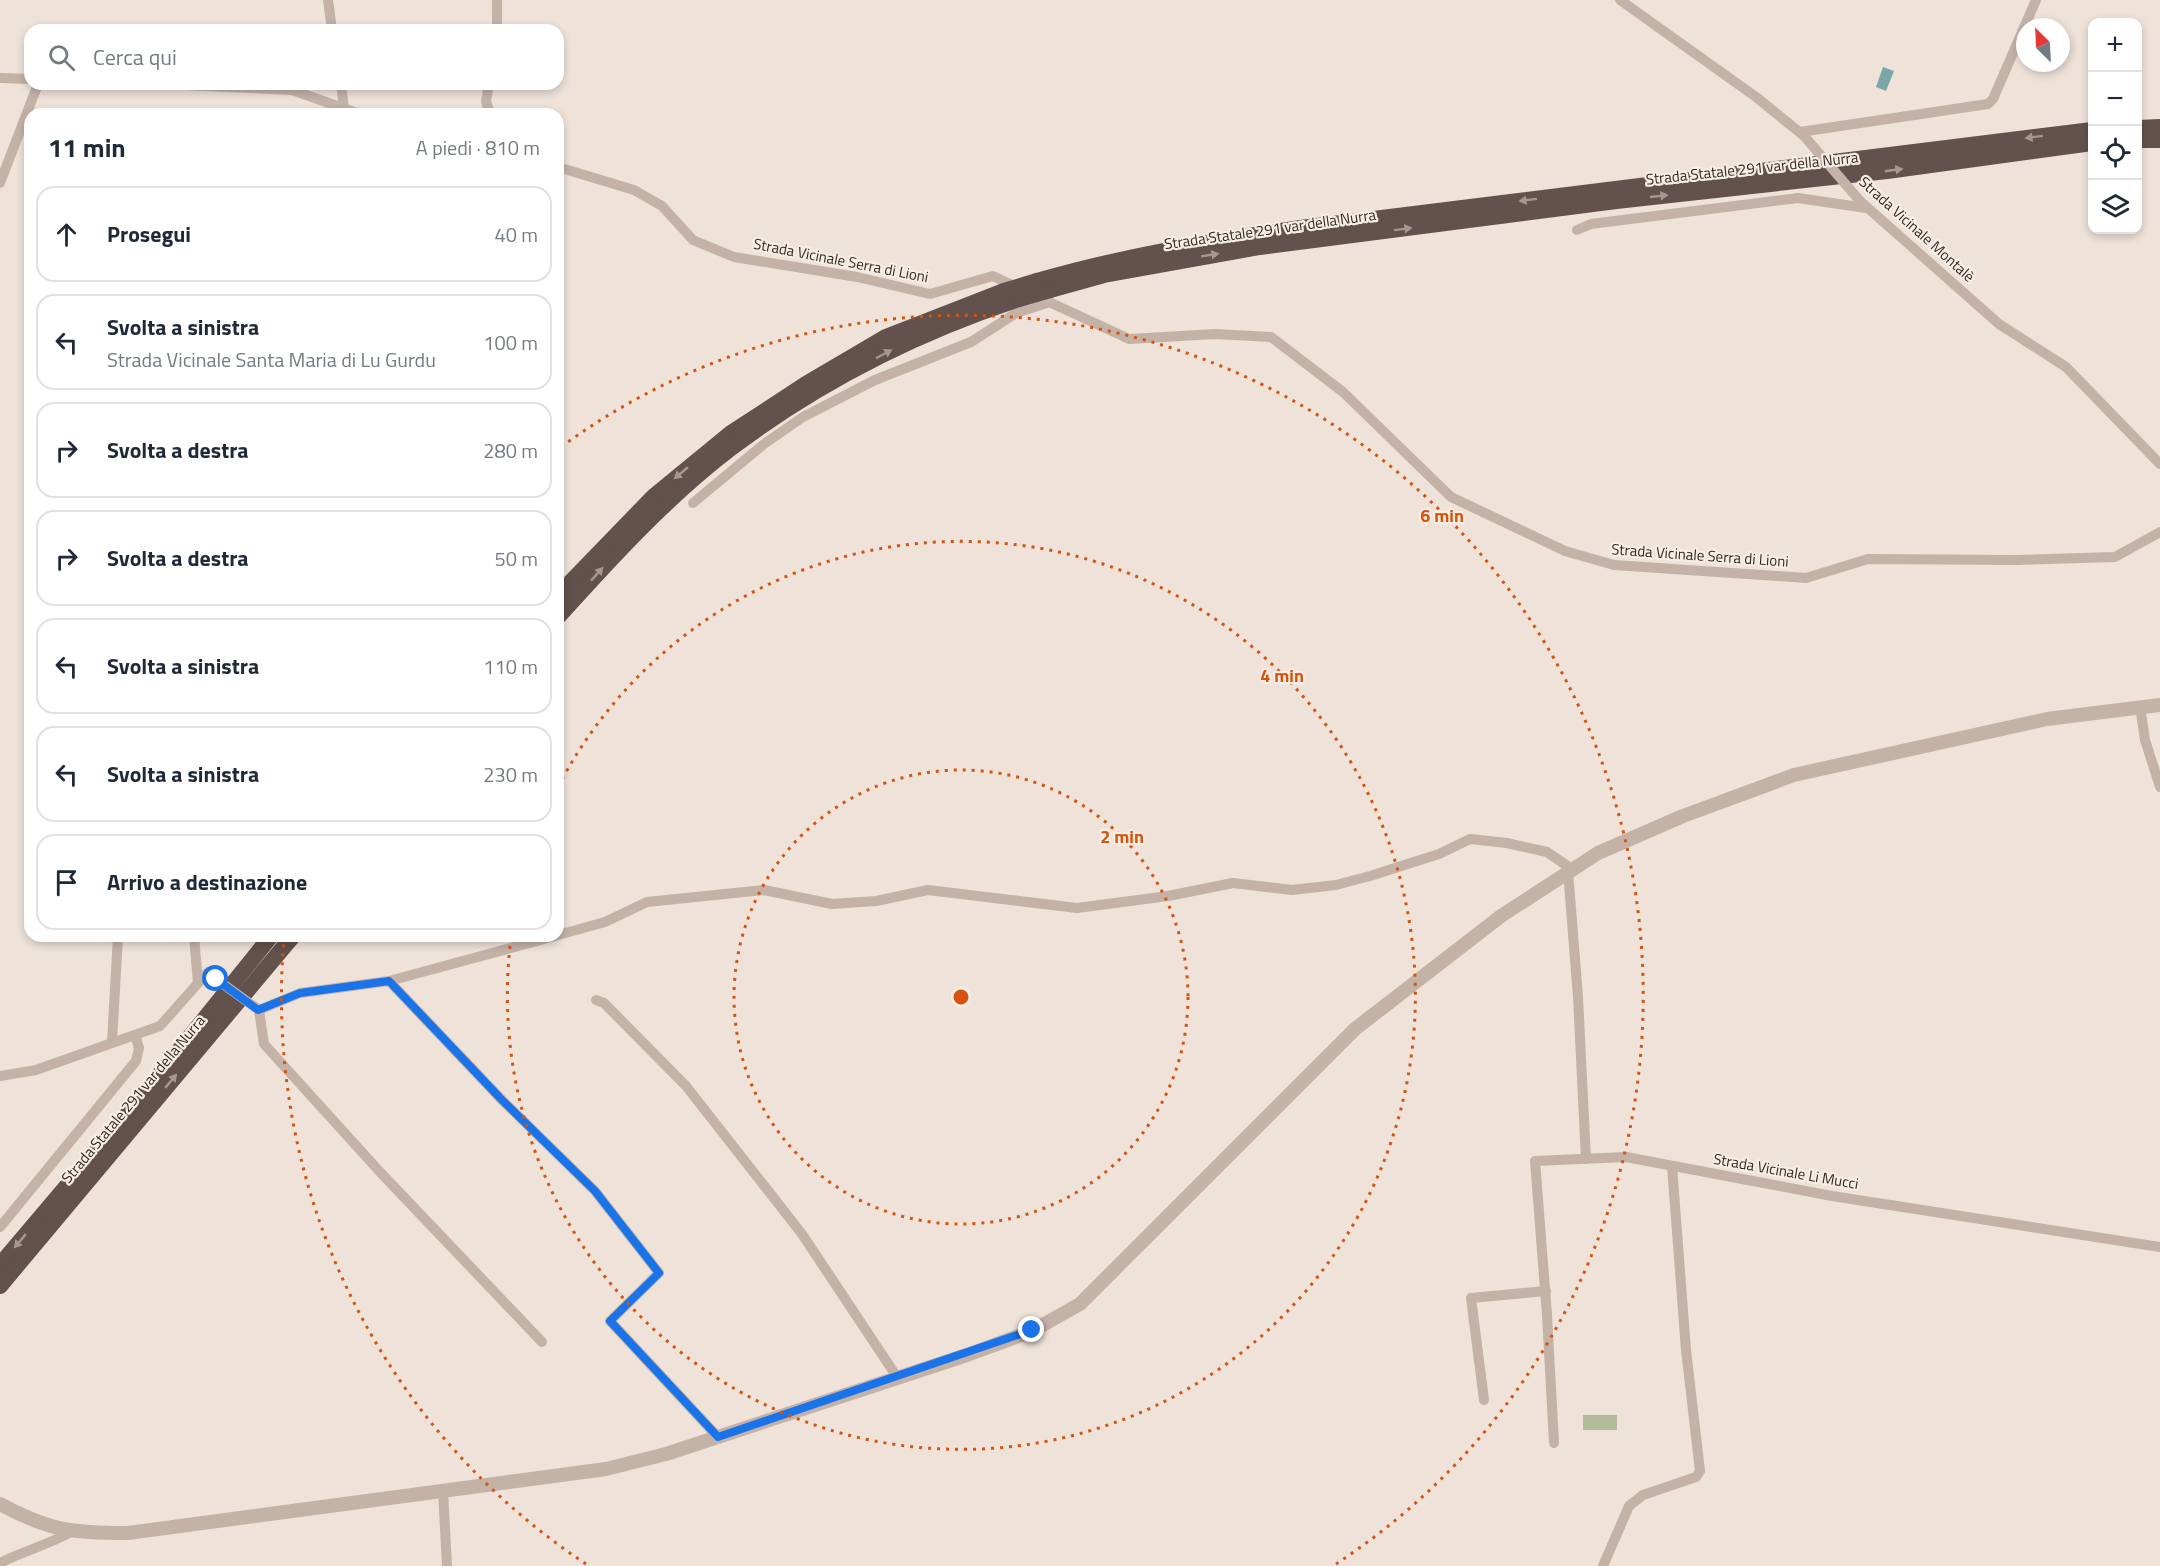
<!DOCTYPE html>
<html lang="it">
<head>
<meta charset="utf-8">
<style>
	body { margin:0; font-family:"Titillium Web",sans-serif; background:#f6f6f7; color:#1f2937 }
	.controls { position:absolute; right:18px; top:18px; display:grid; overflow:hidden; border-radius:12px; box-shadow:0 3px 9px #0003 }
	.controls button { width:54px; height:54px; display:grid; place-items:center; padding:0; border:0; border-bottom:2px solid #e0e1e3; background:#fff; color:#1f2937; font:30px sans-serif }
	.compass { position:absolute; left:2016px; top:18px; width:54px; height:54px; border-radius:50%; background:#fff; box-shadow:0 3px 9px #0003; rotate:336deg }
	.stop { position:absolute; width:18px; height:18px; margin:-14px; border:4px solid #1a73e8; border-radius:50%; background:#fff }
	.stop.end { background:#1a73e8; border-color:#fff; box-shadow:0 2px 6px #0008 }
	.list { margin:0; padding:0; list-style:none }
	h2 { display:flex; justify-content:space-between; align-items:center; height:78px; margin:0; padding:0 24px; font-size:26px }
	h2 small { font-size:20px; font-weight:400; color:#747a83 }
	.list li { display:grid; grid-template-columns:39px 1fr auto; gap:18px; align-items:center; box-sizing:border-box; height:96px; margin:0 12px 12px; padding:0 12px; border:2px solid #e0e1e3; border-radius:18px }
	.list b { display:block; font-size:22px; white-space:nowrap }
	.list p { margin:0; font-size:20px; white-space:nowrap; color:#747a83 }
	.list em { font-size:20px; font-style:normal; color:#747a83 }
	.icon { flex:none; width:33px; height:33px; fill:none; stroke:currentColor; stroke-width:2; stroke-linecap:round; stroke-linejoin:round }
	.map { position:relative; flex:none; width:2160px; height:1566px; overflow:hidden }
	.search { position:absolute; background:#fff; box-shadow:0 3px 9px #0003; left:24px; top:24px; width:540px; height:66px; display:flex; align-items:center; gap:15px; box-sizing:border-box; padding:0 21px; border-radius:18px; color:#747a83; font-size:22px }
	.panel { position:absolute; background:#fff; box-shadow:0 3px 9px #0003; left:24px; top:108px; width:540px; height:834px; border-radius:18px }
	.map>svg:first-child { display:block }
	.green { fill:#b3bb9b }
	.water { fill:#7ba7a6 }
	.lines { fill:none; stroke-linecap:round; stroke-linejoin:round }
	.minor { stroke:#c4b2a7; stroke-width:10 }
	.tertiary { stroke:#c4b2a7; stroke-width:14 }
	.trunk { stroke:#62514c; stroke-width:16 }
	.minor-bridge { stroke:#c4b2a7; stroke-width:10 }
	.trunk-bridge { stroke:#62514c; stroke-width:16 }
	.oneway { fill:#a59791 }
	.route { stroke:#1a73e8; stroke-width:8 }
	.ring { fill:none; stroke:#d6540f; stroke-width:3; stroke-dasharray:3 6 }
	.labels { text-anchor:middle; dominant-baseline:central; stroke-width:4.5; stroke-linejoin:round; paint-order:stroke }
	.street-label { font-size:15px; fill:#322926; stroke:#f6ede5 }
	.centre { fill:#d6540f; stroke:#f6ede5; stroke-width:3 }
	.ring-label { font-size:18px; text-anchor:middle; font-weight:bold; fill:#d6540f; stroke:#f6ede5; stroke-width:4.5; stroke-linejoin:round; paint-order:stroke }
</style>
</head>
<body>
<div class="map">
<svg width="2160" height="1566" viewBox="0 0 2160 1566">
	<rect width="100%" height="100%" fill="#eee2d9"/>
	<rect class="green" x="1583" y="1415" width="34" height="15"/>
	<path class="water" d="M1883 67 1894 71 1886 91 1876 87Z"/>
	<g class="lines">
		<g class="minor">
			<path d="M328 0 332 30"/>
			<path d="M497 0V30"/>
			<path d="M1620 0 1756 97 1803 135"/>
			<path d="M0 78 30 79"/>
			<path d="M160 84 292 90 360 114"/>
			<path d="M341 84 344 108"/>
			<path d="M489 84 486 101 490 114"/>
			<path d="M1800 132 1988 104 1993 99 2036 0"/>
			<path d="M558 167 634 190 662 206 693 240 734 257 857 277 930 294 993 276 1018 288"/>
			<path d="M0 183 38 84"/>
			<path d="M1860 201 1999 324 2066 367 2160 464"/>
			<path d="M1577 230 1591 224 1798 198 1866 208"/>
			<path d="M1032 294 1129 339 1215 334 1271 337 1343 392 1451 497 1565 551 1614 565 1806 578 1868 559 2016 560 2115 557 2160 532"/>
			<path d="M693 503 764 444 803 417 875 380 971 342 1016 313 1050 302"/>
			<path d="M2140 706 2145 740 2160 787"/>
			<path d="M1568 871 1578 997 1586 1159"/>
			<path d="M558 935 605 922 647 902 764 890 832 904 876 901 928 890 1077 908 1168 896 1233 883 1292 890 1336 885 1370 876 1439 854 1470 839 1507 843 1547 852 1572 869"/>
			<path d="M194 936 198 983"/>
			<path d="M389 981 502 1100 595 1191 659 1273 610 1321 718 1437"/>
			<path d="M596 1000 604 1003 686 1086 802 1234 897 1377"/>
			<path d="M112 1042 118 936"/>
			<path d="M0 1076 36 1070 160 1026 208 972 216 979"/>
			<path d="M0 1227 136 1061 139 1048 135 1035"/>
			<path d="M542 1342 380 1172 264 1044 259 1010 300 993 389 981 555 936"/>
			<path d="M1484 1400 1471 1298 1546 1291"/>
			<path d="M1554 1443 1547 1315 1535 1161 1626 1157 1832 1196 2160 1247"/>
			<path d="M443 1491 447 1566"/>
			<path d="M0 1563C23 1551 48 1545 71 1532"/>
			<path d="M1603 1566 1629 1506 1643 1495 1696 1477 1700 1471 1686 1350 1672 1166"/>
		</g>
		<path class="tertiary" d="M0 1504C50 1531 72 1533 128 1533L606 1469 666 1454 967 1355 1032 1331 1080 1304 1355 1029 1501 916 1598 853 1683 816 1794 775 2047 719 2160 705"/>
		<g class="trunk">
			<path d="M2138 128 2160 127"/>
			<path d="M2138 140H2160"/>
			<path d="M1037 281C1124 256 1212 241 1301 228L2092 130"/>
			<path d="M1050 290 1104 275 1260 247 1616 201 1887 171 2092 143"/>
			<path d="M558 595 653 497 731 433 806 384 886 337 1004 291"/>
			<path d="M558 617C611 558 666 498 730 449 817 383 916 333 1019 299"/>
			<path d="M0 1265 127 1115 271 936"/>
			<path d="M0 1286 293 936"/>
		</g>
		<g class="minor-bridge">
			<path d="M1805 137 1860 201"/>
			<path d="M216 979 259 1010"/>
		</g>
		<g class="trunk-bridge">
			<path d="M1004 291 1037 281"/>
			<path d="M1019 299 1050 290"/>
		</g>
	</g>
	<defs><path id="oneway-solid" d="M-6-.8H1V-3.2L6.5 0L1 3.2V.8H-6Z" transform="scale(1.5)"/></defs>
	<g class="oneway">
		<use href="#oneway-solid" transform="translate(2034 137) rotate(173)"/>
		<use href="#oneway-solid" transform="translate(1894 170) rotate(-8)"/>
		<use href="#oneway-solid" transform="translate(1659 196) rotate(-6)"/>
		<use href="#oneway-solid" transform="translate(1528 200) rotate(173)"/>
		<use href="#oneway-solid" transform="translate(1403 229) rotate(-7)"/>
		<use href="#oneway-solid" transform="translate(1210 255) rotate(-9)"/>
		<use href="#oneway-solid" transform="translate(884 354) rotate(-28)"/>
		<use href="#oneway-solid" transform="translate(681 473) rotate(140)"/>
		<use href="#oneway-solid" transform="translate(597 574) rotate(-48)"/>
		<use href="#oneway-solid" transform="translate(171 1081) rotate(-50)"/>
		<use href="#oneway-solid" transform="translate(20 1241) rotate(130)"/>
	</g>
	<g class="lines">
		<path class="route" d="M216 979 258 1010 300 993 389 981 502 1100 595 1191 659 1273 610 1321 718 1437 1032 1330"/>
	</g>
	<g class="ring">
		<circle cx="961" cy="997" r="227"/>
		<path d="M558 787A454 454 0 1 1 511 938"/>
		<path d="M586 1564A680 680 0 0 1 284 938M561 447A680 680 0 1 1 1336 1564"/>
	</g>
	<g class="labels">
		<g class="street-label">
			<text transform="translate(1752 168) rotate(-6)">Strada Statale 291 var della Nurra</text>
			<text transform="translate(1270 229) rotate(-8)">Strada Statale 291 var della Nurra</text>
			<text transform="translate(1917 229) rotate(42)">Strada Vicinale Montalè</text>
			<text transform="translate(841 260) rotate(11)">Strada Vicinale Serra di Lioni</text>
			<text transform="translate(1700 555) rotate(4)">Strada Vicinale Serra di Lioni</text>
			<text transform="translate(133 1099) rotate(-50)">Strada Statale 291 var della Nurra</text>
			<text transform="translate(1786 1171) rotate(10)">Strada Vicinale Li Mucci</text>
		</g>
	</g>
	<circle cx="961" cy="997" r="9" class="centre"/>
	<g class="ring-label">
		<text x="1442" y="522">6 min</text>
		<text x="1282" y="682">4 min</text>
		<text x="1122" y="843">2 min</text>
	</g>
</svg>
<div class="controls">
<button>+</button>
<button>−</button>
<button><svg class="icon" aria-label="locate" viewBox="0 0 24 24"><circle cx="12" cy="12" r="6"/><path d="M12 2v4M12 18v4M2 12h4M18 12h4"/></svg></button>
<button><svg class="icon" aria-label="layers" viewBox="0 0 24 24"><path d="M12 4l9 5-9 5-9-5zM3 14l9 5 9-5"/></svg></button>
</div>
<svg class="compass" viewBox="-18 -18 36 36"><path d="M0-13l5 13h-10z" fill="#e53935"/><path d="M0 13l5-13h-10z" fill="#747a83"/></svg>
<div class="stop" style="left:216px;top:979px"></div>
<div class="stop end" style="left:1032px;top:1330px"></div>
<div class="search"><svg class="icon" aria-label="search" viewBox="0 0 24 24"><circle cx="10" cy="10" r="6"/><path d="M15 15l6 6"/></svg>Cerca qui</div>
<section class="panel">
<h2>11 min<small>A piedi · 810 m</small></h2>
<ul class="list">
<li><svg class="icon" aria-label="ahead" viewBox="0 0 24 24"><path d="M12 20V5M6 11l6-6 6 6"/></svg><div><b>Prosegui</b></div><em>40 m</em></li>
<li><svg class="icon" aria-label="left" viewBox="0 0 24 24"><path d="M17 20v-9H6M10 6l-5 5 5 5"/></svg><div><b>Svolta a sinistra</b><p>Strada Vicinale Santa Maria di Lu Gurdu</p></div><em>100 m</em></li>
<li><svg class="icon" aria-label="right" viewBox="0 0 24 24"><path d="M7 20v-9h11M14 6l5 5-5 5"/></svg><div><b>Svolta a destra</b></div><em>280 m</em></li>
<li><svg class="icon" aria-label="right" viewBox="0 0 24 24"><path d="M7 20v-9h11M14 6l5 5-5 5"/></svg><div><b>Svolta a destra</b></div><em>50 m</em></li>
<li><svg class="icon" aria-label="left" viewBox="0 0 24 24"><path d="M17 20v-9H6M10 6l-5 5 5 5"/></svg><div><b>Svolta a sinistra</b></div><em>110 m</em></li>
<li><svg class="icon" aria-label="left" viewBox="0 0 24 24"><path d="M17 20v-9H6M10 6l-5 5 5 5"/></svg><div><b>Svolta a sinistra</b></div><em>230 m</em></li>
<li><svg class="icon" aria-label="arrive" viewBox="0 0 24 24"><path d="M6 21V4h12l-3 4 3 4H6"/></svg><div><b>Arrivo a destinazione</b></div></li>
</ul>
</section>
</div>
</body>
</html>
